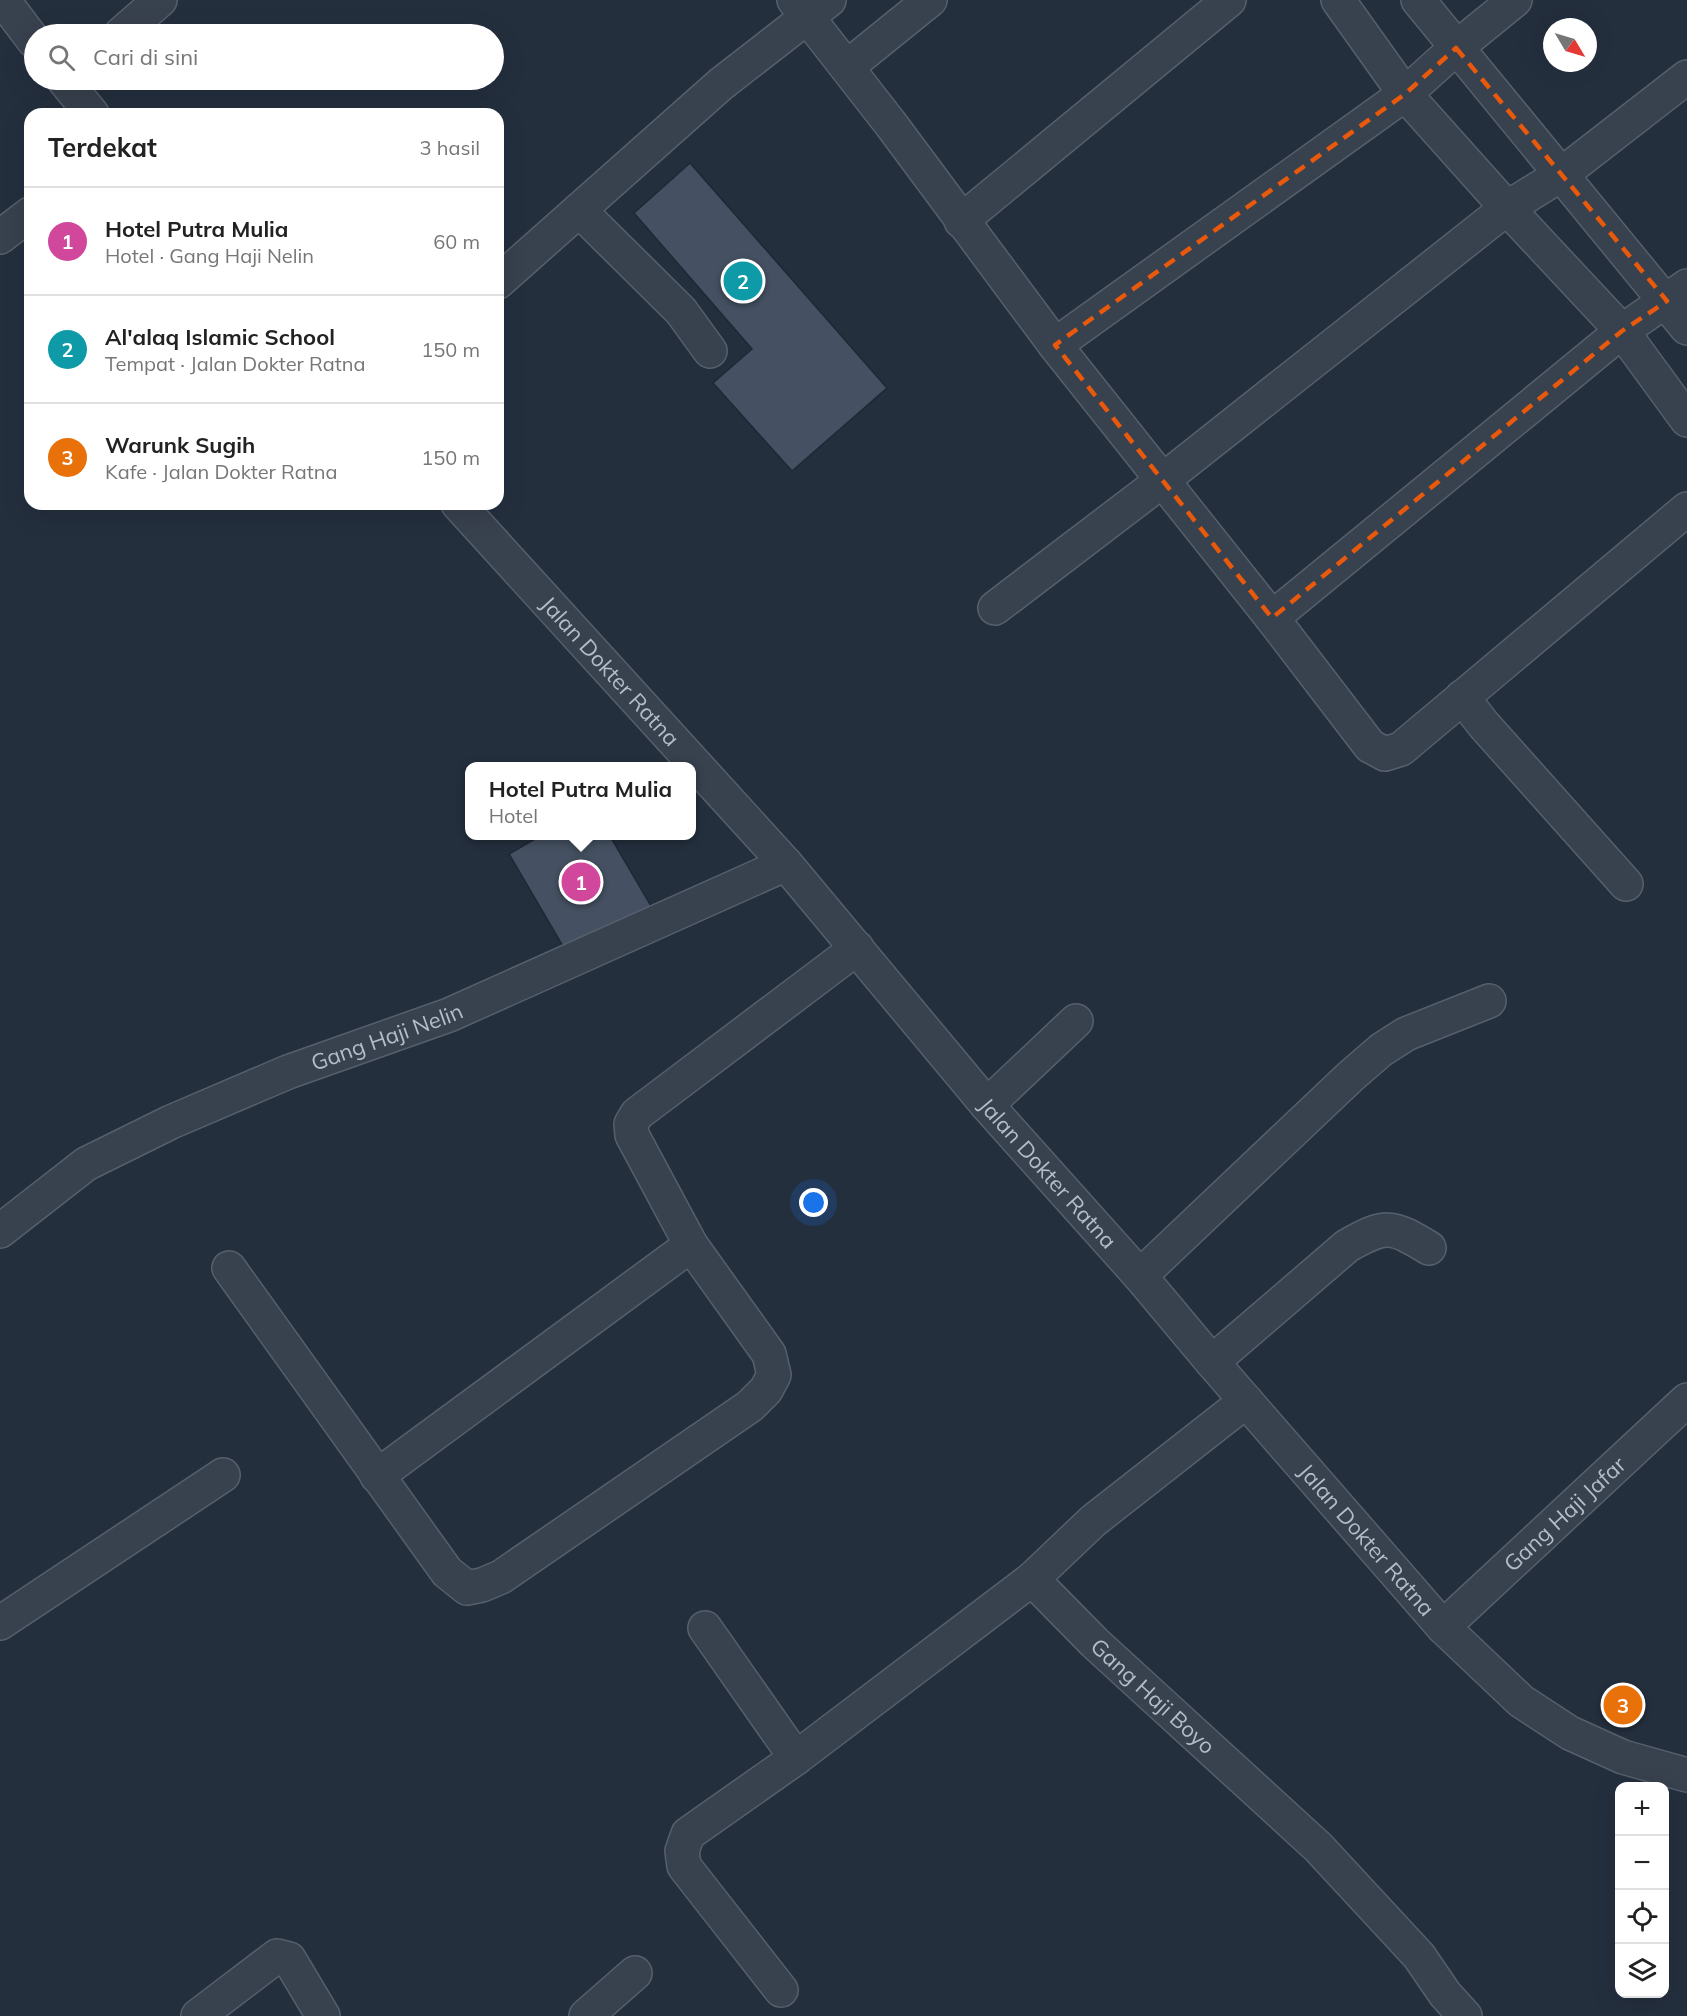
<!DOCTYPE html>
<html lang="id">
<head>
<meta charset="utf-8">
<style>
	body { margin:0; font-family:Mulish,sans-serif; background:#f6f6f6; color:#222 }
	.controls { position:absolute; right:18px; bottom:18px; display:grid; overflow:hidden; border-radius:12px; box-shadow:0 6px 24px #0002 }
	.controls button { width:54px; height:54px; display:grid; place-items:center; padding:0; border:0; border-bottom:2px solid #e0e0e0; background:#fff; color:#222; font:30px sans-serif }
	.compass { position:absolute; left:1543px; top:18px; width:54px; height:54px; border-radius:50%; background:#fff; box-shadow:0 6px 24px #0002; rotate:128deg }
	.you { position:absolute; left:814px; top:1203px; width:21px; height:21px; margin:-15px; border:4px solid #fff; border-radius:50%; background:#1a73e8; box-shadow:0 0 0 9px #1a73e833 }
	.badge { display:grid; place-items:center; width:39px; height:39px; border-radius:50%; background:#1a73e8; color:#fff; font-size:20px; font-weight:700 }
	.pin { position:absolute; translate:-50% -50%; border:3px solid #fff; box-shadow:0 2px 6px #0006 }
	.popup { position:absolute; left:465px; top:762px; width:231px; height:78px; box-sizing:border-box; display:grid; place-content:center; border-radius:12px; background:#fff; filter:drop-shadow(0 2px 4px #0005); font-size:20px; white-space:nowrap; color:#767676 }
	.popup b { font-size:22px; color:#222 }
	.popup::after { content:''; position:absolute; left:50%; top:100%; margin-left:-12px; border:12px solid transparent; border-top-color:#fff }
	.list { margin:0; padding:0; list-style:none }
	h2 { display:flex; justify-content:space-between; align-items:center; height:78px; margin:0; padding:0 24px; font-size:26px }
	h2 small { font-size:20px; font-weight:400; color:#767676 }
	.list li { display:grid; grid-template-columns:39px 1fr auto; gap:18px; align-items:center; box-sizing:border-box; height:108px; padding:0 24px; border-top:2px solid #e0e0e0 }
	.list b { display:block; font-size:22px; white-space:nowrap }
	.list p { margin:0; font-size:20px; white-space:nowrap; color:#767676 }
	.list em { font-size:20px; font-style:normal; color:#767676 }
	.icon { flex:none; width:33px; height:33px; fill:none; stroke:currentColor; stroke-width:2; stroke-linecap:round; stroke-linejoin:round }
	.map { position:relative; flex:none; width:1687px; height:2016px; overflow:hidden }
	.search { position:absolute; background:#fff; box-shadow:0 6px 24px #0002; left:24px; top:24px; width:480px; height:66px; display:flex; align-items:center; gap:15px; box-sizing:border-box; padding:0 21px; border-radius:33px; color:#767676; font-size:22px }
	.panel { position:absolute; background:#fff; box-shadow:0 6px 24px #0002; left:24px; top:108px; width:480px; height:402px; border-radius:18px }
	.map>svg:first-child { display:block }
	.building { fill:#455162; stroke:#1f2835; stroke-width:1.5 }
	.lines { fill:none; stroke-linecap:round; stroke-linejoin:round }
	.minor-casing { stroke:#565f6c; stroke-width:36 }
	.minor { stroke:#38414e; stroke-width:33 }
	.marked { fill:none; stroke:#e8590c; stroke-width:4.5; stroke-dasharray:12 8; stroke-linejoin:round }
	.labels { text-anchor:middle; dominant-baseline:central; stroke-width:5; stroke-linejoin:round; paint-order:stroke }
	.street-label { font-size:22px; fill:#b4bcc9; stroke:#1d2633 }
</style>
</head>
<body>
<div class="map">
<svg width="1687" height="2016" viewBox="0 0 1687 2016">
	<rect width="100%" height="100%" fill="#242f3e"/>
	<g class="building">
		<path d="M690 163 887 388 792 471 713 383 752 349 634 213Z"/>
		<path d="M540 836H610L654 911 571 960 509 854Z"/>
	</g>
	<g class="lines">
		<g class="minor-casing">
			<g id="minor">
				<path d="M3 0 34 41"/>
				<path d="M794 0 890 123 1055 345 1272 618 1370 746 1385 754 1401 749 1687 509"/>
				<path d="M1338 0 1405 94 1507 208 1622 331 1687 420"/>
				<path d="M1418 0 1687 328"/>
				<path d="M121 34 160 0"/>
				<path d="M847 67 930 0"/>
				<path d="M64 80 92 114"/>
				<path d="M579 210 681 311 710 351"/>
				<path d="M961 221 1229 0"/>
				<path d="M0 237 30 214"/>
				<path d="M498 282 721 84 829 0"/>
				<path d="M1055 345 1405 94 1456 48 1515 0"/>
				<path id="s1" d="M458 504 786 864 987 1105 1140 1276 1212 1362 1443 1627 1521 1701 1570 1733 1623 1757 1687 1775"/>
				<path d="M995 608 1163 480 1507 208 1562 174 1687 77"/>
				<path d="M1272 618 1622 331 1687 286"/>
				<path d="M1462 697 1484 725 1626 884"/>
				<path d="M987 1105 1076 1021"/>
				<path id="s2" d="M0 1231 86 1164 171 1122 288 1072 449 1015 786 864"/>
				<path d="M229 1268 447 1572 467 1588 482 1585 501 1577 750 1406 766 1390 774 1375 769 1354 691 1245 632 1135 631 1124 637 1114 857 948"/>
				<path d="M1140 1276 1351 1076 1381 1050 1406 1034 1489 1001"/>
				<path d="M1212 1362 1347 1246C1386 1224 1391 1225 1429 1248"/>
				<path id="s3" d="M1246 1401 1093 1521 1032 1579 1095 1643 1318 1847 1419 1956 1445 1994 1465 2016"/>
				<path d="M377 1476 691 1245"/>
				<path d="M0 1623 223 1475"/>
				<path id="s4" d="M1443 1627 1687 1400"/>
				<path d="M705 1628 796 1758"/>
				<path d="M781 1990 684 1866 682 1851 688 1834 796 1758 1032 1579"/>
				<path d="M198 2016 277 1956 289 1959 323 2016"/>
				<path d="M586 2016 635 1973"/>
			</g>
		</g>
		<use href="#minor" class="minor"/>
	</g>
	<path class="marked" d="M1456 48 1667 301 1622 331 1272 618 1055 345 1405 94Z"/>
	<g class="labels">
		<g class="street-label">
			<text stroke="none"><textPath href="#s1" startOffset="226">Jalan Dokter Ratna</textPath></text>
			<text stroke="none"><textPath href="#s2" startOffset="436">Gang Haji Nelin</textPath></text>
			<text stroke="none"><textPath href="#s1" startOffset="892">Jalan Dokter Ratna</textPath></text>
			<text stroke="none"><textPath href="#s4" startOffset="166">Gang Haji Jafar</textPath></text>
			<text stroke="none"><textPath href="#s1" startOffset="1378">Jalan Dokter Ratna</textPath></text>
			<text stroke="none"><textPath href="#s3" startOffset="447">Gang Haji Boyo</textPath></text>
		</g>
	</g>
</svg>
<div class="controls">
<button>+</button>
<button>−</button>
<button><svg class="icon" aria-label="locate" viewBox="0 0 24 24"><circle cx="12" cy="12" r="6"/><path d="M12 2v4M12 18v4M2 12h4M18 12h4"/></svg></button>
<button><svg class="icon" aria-label="layers" viewBox="0 0 24 24"><path d="M12 4l9 5-9 5-9-5zM3 14l9 5 9-5"/></svg></button>
</div>
<svg class="compass" viewBox="-18 -18 36 36"><path d="M0-13l5 13h-10z" fill="#e53935"/><path d="M0 13l5-13h-10z" fill="#767676"/></svg>
<div class="you"></div>
<div class="pin badge" style="left:581px;top:882px;background:#d1479c">1</div>
<div class="popup"><b>Hotel Putra Mulia</b>Hotel</div>
<div class="pin badge" style="left:743px;top:281px;background:#0f9aa8">2</div>
<div class="pin badge" style="left:1623px;top:1705px;background:#e8710a">3</div>
<div class="search"><svg class="icon" aria-label="search" viewBox="0 0 24 24"><circle cx="10" cy="10" r="6"/><path d="M15 15l6 6"/></svg>Cari di sini</div>
<section class="panel">
<h2>Terdekat<small>3 hasil</small></h2>
<ul class="list">
<li><span class="badge" style="background:#d1479c">1</span><div><b>Hotel Putra Mulia</b><p>Hotel · Gang Haji Nelin</p></div><em>60 m</em></li>
<li><span class="badge" style="background:#0f9aa8">2</span><div><b>Al'alaq Islamic School</b><p>Tempat · Jalan Dokter Ratna</p></div><em>150 m</em></li>
<li><span class="badge" style="background:#e8710a">3</span><div><b>Warunk Sugih</b><p>Kafe · Jalan Dokter Ratna</p></div><em>150 m</em></li>
</ul>
</section>
</div>
</body>
</html>
